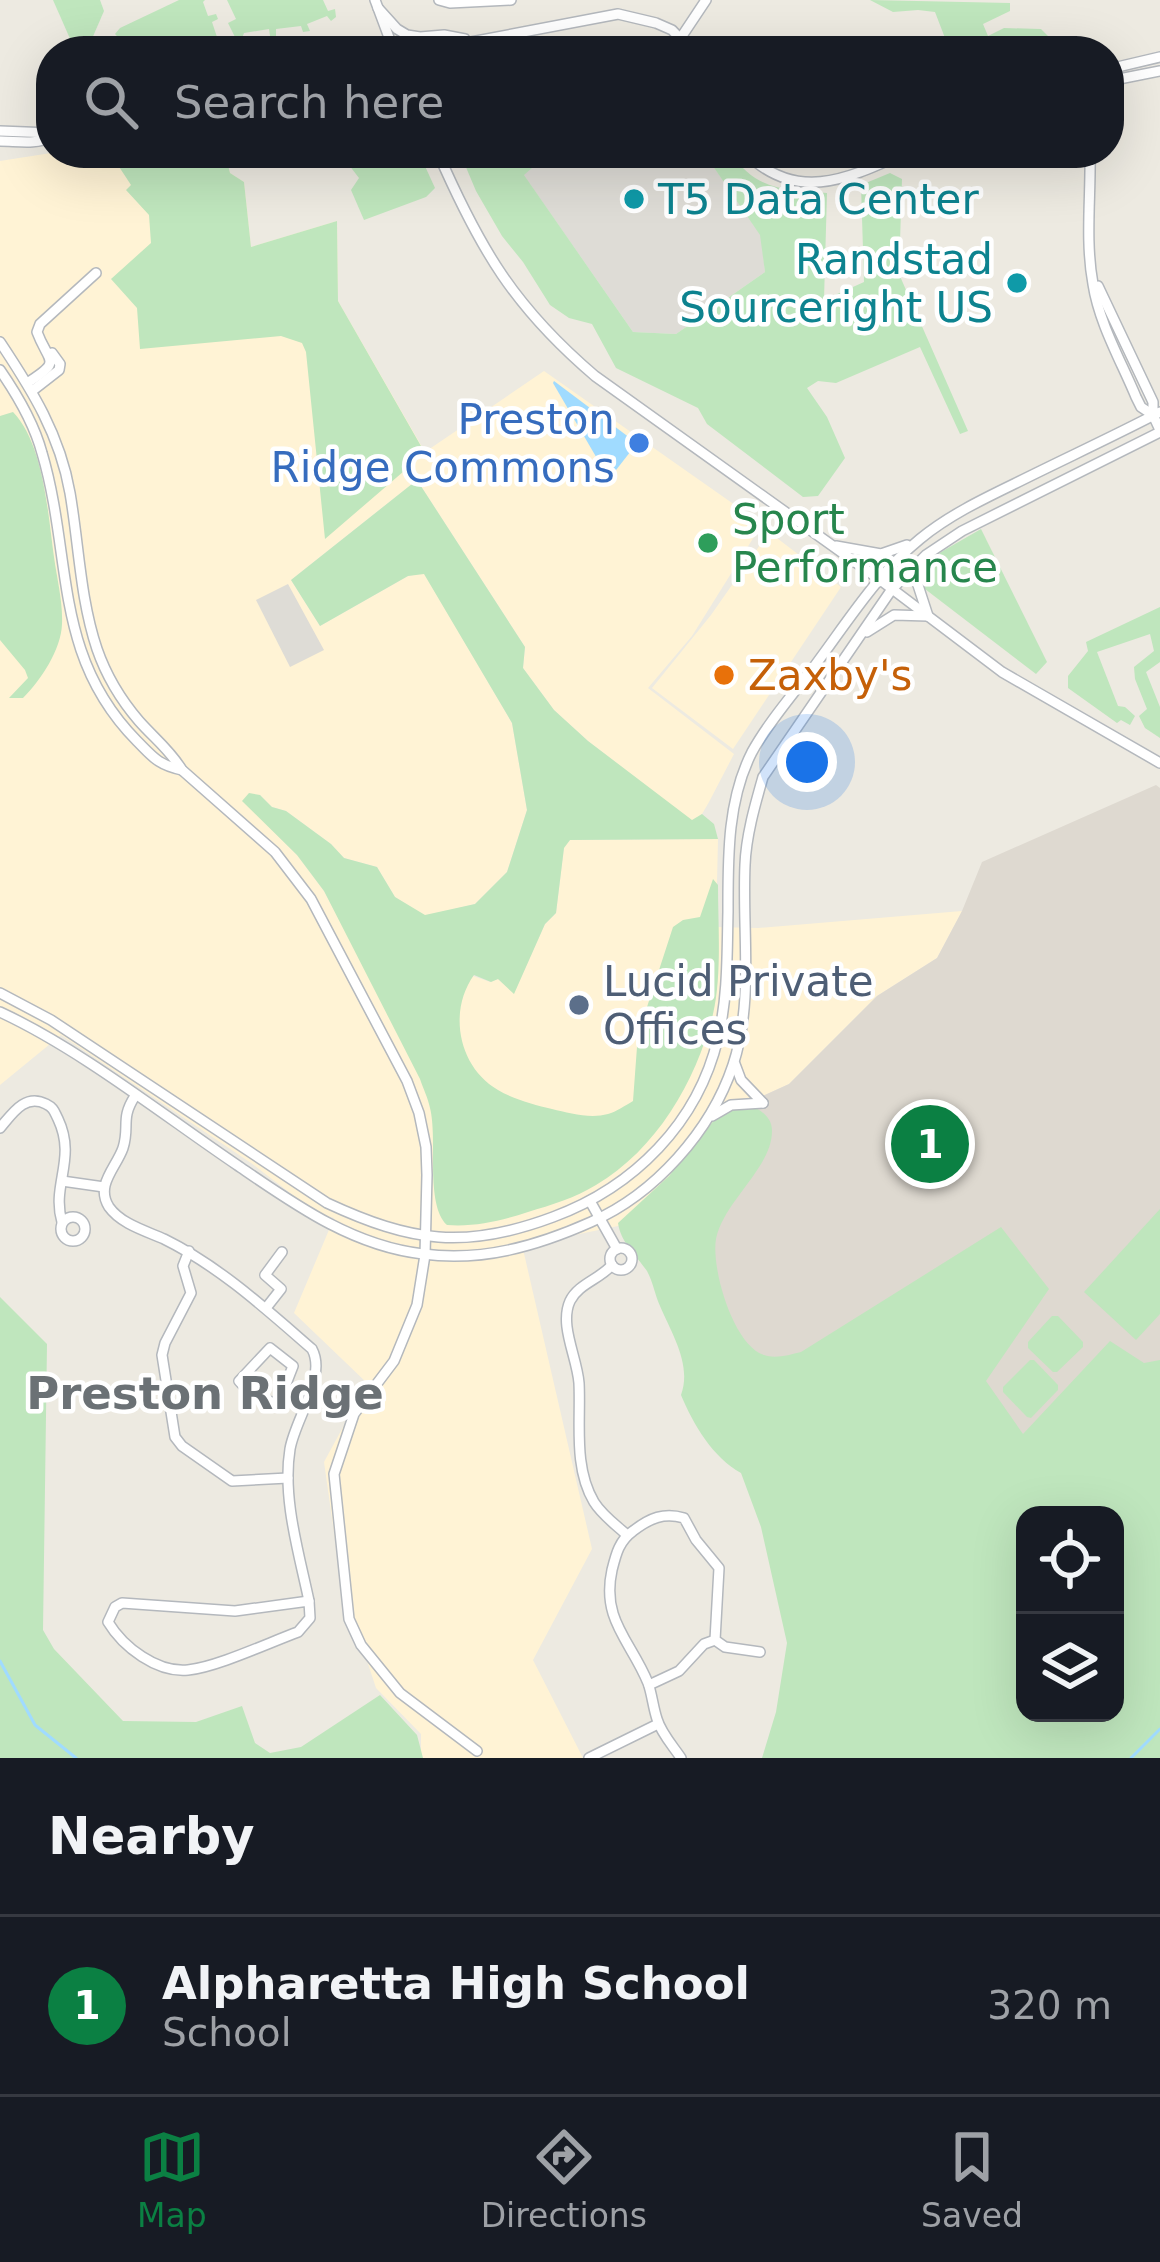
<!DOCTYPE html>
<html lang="en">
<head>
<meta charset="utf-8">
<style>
	body { margin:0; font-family:"DejaVu Sans",sans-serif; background:#20242c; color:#f1f3f6 }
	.controls { position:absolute; right:36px; bottom:36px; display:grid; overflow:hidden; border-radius:24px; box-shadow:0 12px 48px #0002 }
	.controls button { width:108px; height:108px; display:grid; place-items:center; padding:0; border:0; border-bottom:3px solid #363941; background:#171b24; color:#f1f3f6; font:60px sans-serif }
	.you { position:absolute; left:807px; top:762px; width:42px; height:42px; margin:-30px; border:9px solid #fff; border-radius:50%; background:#1a73e8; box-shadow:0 0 0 18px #1a73e833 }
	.badge { display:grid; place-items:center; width:78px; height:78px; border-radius:50%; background:#0b8043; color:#fff; font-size:39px; font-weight:700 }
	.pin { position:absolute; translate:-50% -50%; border:6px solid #fff; box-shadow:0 3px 12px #0006 }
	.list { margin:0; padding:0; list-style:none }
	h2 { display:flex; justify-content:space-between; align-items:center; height:156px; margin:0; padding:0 48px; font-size:51px }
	h2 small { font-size:39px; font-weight:400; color:#9ea1a6 }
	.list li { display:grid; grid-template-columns:78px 1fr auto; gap:36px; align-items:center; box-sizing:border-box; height:180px; padding:0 48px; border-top:3px solid #363941 }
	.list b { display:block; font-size:45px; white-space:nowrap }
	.list p { margin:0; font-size:39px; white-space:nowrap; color:#9ea1a6 }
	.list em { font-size:39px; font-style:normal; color:#9ea1a6 }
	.icon { flex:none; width:66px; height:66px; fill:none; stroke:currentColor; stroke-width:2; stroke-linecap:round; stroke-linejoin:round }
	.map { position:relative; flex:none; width:1160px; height:1758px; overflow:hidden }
	.search { position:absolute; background:#171b24; box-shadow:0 12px 48px #0002; left:36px; right:36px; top:36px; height:132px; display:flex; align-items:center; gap:30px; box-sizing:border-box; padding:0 42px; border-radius:48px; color:#9ea1a6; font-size:45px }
	.sheet { height:336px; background:#171b24 }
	nav { display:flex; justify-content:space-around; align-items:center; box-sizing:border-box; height:168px; border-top:3px solid #363941; background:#171b24; font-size:33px; color:#9ea1a6 }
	nav a { display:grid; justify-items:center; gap:6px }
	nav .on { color:#0b8043 }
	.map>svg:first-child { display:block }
	.commercial { fill:#fff3d5 }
	.industrial { fill:#dedcd6 }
	.education { fill:#ded9d0 }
	.green { fill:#bfe6bd; fill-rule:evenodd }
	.water { fill:#a0dbff }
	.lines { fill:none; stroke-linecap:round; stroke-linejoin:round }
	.stream { stroke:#a0dbff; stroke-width:3 }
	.minor-casing { stroke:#b4b8bd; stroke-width:12 }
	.minor { stroke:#fff; stroke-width:9 }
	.culture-dot { fill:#0f9aa8; stroke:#fff; stroke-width:4.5 }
	.shop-dot { fill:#3f7fe0; stroke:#fff; stroke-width:4.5 }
	.leisure-dot { fill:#2e9e5b; stroke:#fff; stroke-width:4.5 }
	.food-dot { fill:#e8710a; stroke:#fff; stroke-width:4.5 }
	.service-dot { fill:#5c6f8a; stroke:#fff; stroke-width:4.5 }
	.labels { text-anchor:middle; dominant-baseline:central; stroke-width:9; stroke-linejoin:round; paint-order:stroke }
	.culture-label { font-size:42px; fill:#0d838f; stroke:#fff; text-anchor:start }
	.shop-label { font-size:42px; fill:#366cbe; stroke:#fff; text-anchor:end }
	.leisure-label { font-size:42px; fill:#27864d; stroke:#fff; text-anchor:start }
	.food-label { font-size:42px; fill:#c56008; stroke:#fff; text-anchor:start }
	.service-label { font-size:42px; fill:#4e5e75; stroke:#fff; text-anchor:start }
	.neighbourhood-label { font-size:45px; font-weight:bold; fill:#6b7175; stroke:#fff }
</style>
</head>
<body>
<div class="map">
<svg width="1160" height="1758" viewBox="0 0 1160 1758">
	<rect width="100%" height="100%" fill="#edeae1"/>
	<g class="commercial">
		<path d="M51 153H225L230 173 244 182 251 247 337 221 338 301 425 452 544 371 762 524 692 636 648 688 734 754 709 802 702 814 692 821 588 741 554 710 523 668 525 647 417 480 291 580 320 626 408 576 424 573 512 723 527 810 507 872 475 904 425 916 395 897 377 867 344 858 331 844 286 811 272 807 260 795 243 801 297 855 324 891 382 1000 459 971 490 982 498 979 514 993 545 924 556 913 564 847 570 840 718 839 716 927 758 928 962 911 937 958 877 996 789 1084 721 1115 679 1172 623 1225 555 1239 523 1249 592 1549 533 1660 583 1758H421V1734L376 1688 341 1582 324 1462 367 1383 294 1313 334 1218 315 1212 251 1163 61 1035 0 1085V161Z"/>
		<path d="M769 532 841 587 733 749 652 688 711 615Z"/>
	</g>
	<g class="industrial">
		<path d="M539 153H704L761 235 765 272 676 334 633 332 523 174 541 159Z"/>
		<path d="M288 584 324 650 290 667 256 600Z"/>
	</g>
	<path class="education" d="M1156 785 1160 788V1424L754 1457 661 1192 721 1115 789 1084 877 996 937 958 962 911 982 862Z"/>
	<g class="green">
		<path d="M53 0H100L104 11 91 41 75 50Z"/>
		<path d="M179 0H205L203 2 208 16 216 14 218 19 212 22 217 37 225 36 224 47 221 48 218 43 199 51H115L121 40 115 34 120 28Z"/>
		<path d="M227 0H323L328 11 335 9 336 17 331 21 327 16 307 24 310 31 303 32 301 26 276 29V36H270L269 29 244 33 241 41 235 37 228 23 236 19Z"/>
		<path d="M870 0 1010 3V11L983 24 988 36 1004 28 1041 29 1056 44V51H950L935 12 918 10 893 12Z"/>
		<path d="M110 153H225L230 173 244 182 251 247 337 221 338 301 425 453 325 539 306 352 302 343 281 336 140 349 137 308 111 279 151 243 149 215 126 190 131 185Z"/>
		<path d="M354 153H419L435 188 426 197 364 220 351 190 359 178 349 165Z"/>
		<path d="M460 153H539L542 159 524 175 633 332 676 334 765 272 760 235 704 153H731C756 191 786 190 827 193L824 300 864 282 861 185 890 173 902 179 899 274 968 431 960 434 920 347 836 383 818 381 807 388 827 417 845 458 818 496 803 497 707 424 698 408 616 368 592 324 569 318 550 305 523 262 502 236 476 191Z"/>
		<path d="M13 412C44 444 48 515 54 557 57 579 63 602 62 624 61 650 41 680 23 698H9L28 678 25 670 0 640V416Z"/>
		<path d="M417 480 525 647 523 668 554 710 588 741 692 820 702 814 714 824 718 839 570 840 564 848 556 913 545 924 514 994 498 979 491 982 474 975C448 1011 458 1067 498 1090 513 1099 535 1105 552 1109 569 1113 590 1119 608 1114 616 1112 626 1105 633 1101L637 1047 647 1007 673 927 683 920 700 917 713 879 718 885C718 925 722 976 713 1014 696 1081 657 1149 596 1185 575 1198 551 1205 528 1212 501 1221 475 1227 447 1225 425 1204 438 1140 430 1108 428 1098 423 1088 420 1079L324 891 297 855 242 801 249 793 260 795 272 807 286 811 331 844 344 858 377 867 395 897 425 915 475 904 507 872 527 810 512 723 424 574 408 576 320 626 291 580Z"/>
		<path d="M981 529 1047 662 1036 674 925 589 922 573 941 552Z"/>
		<path d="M1160 607V662L1146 672 1160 707V738L1145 728 1139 716 1147 709 1135 679 1134 667 1154 651 1150 634 1097 652 1118 706 1125 707 1135 716 1130 725 1121 720 1117 723 1068 688V676L1088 651 1086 642Z"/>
		<path d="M749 1105C761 1110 772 1117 772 1131 772 1168 724 1201 716 1239 711 1268 733 1345 764 1355 775 1359 789 1355 801 1352L1001 1227 1049 1289 986 1381 1023 1434 1110 1341 1144 1363 1160 1360V1758H762L776 1712 787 1643 761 1527 741 1473C713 1458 693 1424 681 1395 692 1365 672 1334 660 1306 655 1295 653 1282 647 1271 636 1255 621 1243 618 1223L669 1176 715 1119 730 1107ZM1025 1515H1115V1713H1025Z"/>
		<path d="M1160 1209V1314L1136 1340 1084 1292Z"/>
		<path d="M0 1297 47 1344 43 1630 54 1649 123 1721 196 1722 242 1706 255 1743 270 1753 301 1747 380 1695 417 1735 423 1758H0Z"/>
		<path d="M1052 1316H1058L1083 1342V1347L1057 1372H1053L1028 1348V1342Z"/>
		<path d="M1030 1360H1034L1058 1385V1390L1031 1418 1027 1417 1003 1392V1387Z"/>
	</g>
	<path class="water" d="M554 381 634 441V447L609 479 553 383Z"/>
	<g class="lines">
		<g class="stream">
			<path d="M0 1661 35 1725 76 1758"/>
			<path d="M1131 1758 1160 1729"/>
		</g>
		<g class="minor-casing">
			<g id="minor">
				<path d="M375 0 394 51"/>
				<path d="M439 0 450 3 511 0"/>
				<path d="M378 8 397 29 407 35 420 37 444 35 465 39"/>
				<path d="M680 39 706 0"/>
				<path d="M423 51 618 14 656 23 672 30 692 51"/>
				<path d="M1109 69 1160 57"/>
				<path d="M1109 81 1160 71"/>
				<path d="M0 131 51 133"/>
				<path d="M0 141C17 141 36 145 51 137"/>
				<path d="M438 153C480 249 514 307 595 376L879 579 1002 672 1160 763"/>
				<path d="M746 153C797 204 849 178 905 153"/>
				<path d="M1090 153C1091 196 1085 241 1093 284 1099 323 1121 361 1136 397L1141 407 1153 415"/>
				<path d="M1098 286 1153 402V415L1160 430"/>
				<path d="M0 342C32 390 60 435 70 493 79 545 80 598 97 649 106 675 121 700 139 721 154 738 170 750 182 770L275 852 311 899 407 1081 419 1113 426 1147 427 1175 425 1255 417 1305 394 1361 354 1414 334 1474 349 1619 361 1645 400 1693 477 1751"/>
				<path d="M0 370C18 396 34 423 42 453 73 558 52 655 137 741 153 757 158 765 182 770"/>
				<path d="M27 383C63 360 49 364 37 332L40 324 96 273"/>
				<path d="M32 391 59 370 60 364 52 353"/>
				<path d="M836 546 881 554 907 545"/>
				<path d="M918 564 916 579 928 616"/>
				<path d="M867 632 894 615 928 616"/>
				<path d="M0 993 51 1020 327 1203C411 1242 465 1250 553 1217 634 1187 698 1123 718 1038 728 997 727 953 728 912 728 858 727 801 752 752 769 721 795 692 816 664 848 621 878 573 920 539 948 516 981 500 1014 484 1062 460 1112 437 1160 412"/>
				<path d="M0 1012C80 1049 163 1115 237 1165 294 1204 352 1246 423 1254 482 1262 537 1246 591 1222 655 1194 711 1131 733 1065 754 1001 742 931 745 865 746 836 755 805 763 777L892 589 926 555 962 531 1160 432"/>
				<path d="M735 1064 741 1080 763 1103"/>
				<path d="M135 1096C120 1119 130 1126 123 1148 116 1168 95 1185 109 1207 121 1224 146 1231 164 1239 219 1266 266 1309 312 1349 327 1377 295 1419 290 1449 282 1498 299 1553 309 1601"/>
				<path d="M712 1116 731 1105 763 1103"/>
				<path d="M0 1128C12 1114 25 1093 46 1104 54 1108 54 1111 58 1119 77 1159 51 1185 62 1222"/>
				<path d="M62 1181 104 1187"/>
				<path d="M590 1201 617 1249"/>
				<circle cx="73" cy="1229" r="12"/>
				<circle cx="621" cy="1259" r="11"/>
				<path d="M189 1251 183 1266 191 1293 165 1343 162 1355 175 1437 182 1446 232 1481 288 1478"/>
				<path d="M612 1265C600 1279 578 1284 570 1301 559 1325 577 1357 579 1383 581 1421 573 1467 594 1502 602 1515 616 1525 627 1535"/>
				<path d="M266 1308 281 1289 265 1275 282 1252"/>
				<path d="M270 1348 293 1366 279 1402C263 1404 249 1393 239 1381Z"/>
				<path d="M309 1601 310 1618 298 1632C268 1643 217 1667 188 1670 157 1673 123 1647 108 1622L115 1607 122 1603 235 1611Z"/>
				<path d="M649 1685 679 1671 704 1644 715 1640"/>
				<path d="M589 1758 658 1724"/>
				<path d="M681 1758C673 1746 661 1733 657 1719 653 1707 652 1694 648 1683 631 1641 601 1620 612 1570 616 1554 619 1541 633 1531 650 1518 664 1512 684 1518L696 1540 719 1568 715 1640 725 1647 760 1652"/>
			</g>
		</g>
		<use href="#minor" class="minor"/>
	</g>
	<g class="culture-dot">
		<circle cx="634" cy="199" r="12"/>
		<circle cx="1017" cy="283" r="12"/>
	</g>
	<circle class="shop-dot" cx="639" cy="443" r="12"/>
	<circle class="leisure-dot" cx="708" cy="543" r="12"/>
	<circle class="food-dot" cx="724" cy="675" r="12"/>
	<circle class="service-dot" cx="579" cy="1005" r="12"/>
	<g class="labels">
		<g class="culture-label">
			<text x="658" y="199">T5 Data Center</text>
			<text x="993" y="259" text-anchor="end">Randstad<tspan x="993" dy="48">Sourceright US</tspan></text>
		</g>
		<g class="shop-label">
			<text x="615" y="419">Preston<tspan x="615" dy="48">Ridge Commons</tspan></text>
		</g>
		<g class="leisure-label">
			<text x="732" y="519">Sport<tspan x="732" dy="48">Performance</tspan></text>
		</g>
		<g class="food-label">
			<text x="748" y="675">Zaxby's</text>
		</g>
		<g class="service-label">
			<text x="603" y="981">Lucid Private<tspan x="603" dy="48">Offices</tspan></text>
		</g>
		<g class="neighbourhood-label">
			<text x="205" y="1393">Preston Ridge</text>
		</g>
	</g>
</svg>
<div class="controls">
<button><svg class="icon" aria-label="locate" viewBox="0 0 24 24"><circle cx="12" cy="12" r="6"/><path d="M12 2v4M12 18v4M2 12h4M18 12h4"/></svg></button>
<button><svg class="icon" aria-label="layers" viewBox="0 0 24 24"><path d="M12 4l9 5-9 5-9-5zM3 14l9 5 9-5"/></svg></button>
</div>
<div class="you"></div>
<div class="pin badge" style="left:930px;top:1144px">1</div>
<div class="search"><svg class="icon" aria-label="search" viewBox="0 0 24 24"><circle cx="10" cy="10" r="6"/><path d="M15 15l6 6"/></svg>Search here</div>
</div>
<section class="sheet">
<h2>Nearby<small></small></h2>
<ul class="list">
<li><span class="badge">1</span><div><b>Alpharetta High School</b><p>School</p></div><em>320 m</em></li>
</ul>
</section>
<nav>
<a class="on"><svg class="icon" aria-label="map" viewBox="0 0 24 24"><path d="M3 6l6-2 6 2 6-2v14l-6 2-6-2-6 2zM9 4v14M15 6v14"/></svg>Map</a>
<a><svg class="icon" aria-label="directions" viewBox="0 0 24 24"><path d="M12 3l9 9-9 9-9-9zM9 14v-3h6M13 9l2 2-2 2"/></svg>Directions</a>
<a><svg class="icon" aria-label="saved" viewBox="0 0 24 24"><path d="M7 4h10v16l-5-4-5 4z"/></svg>Saved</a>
</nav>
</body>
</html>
